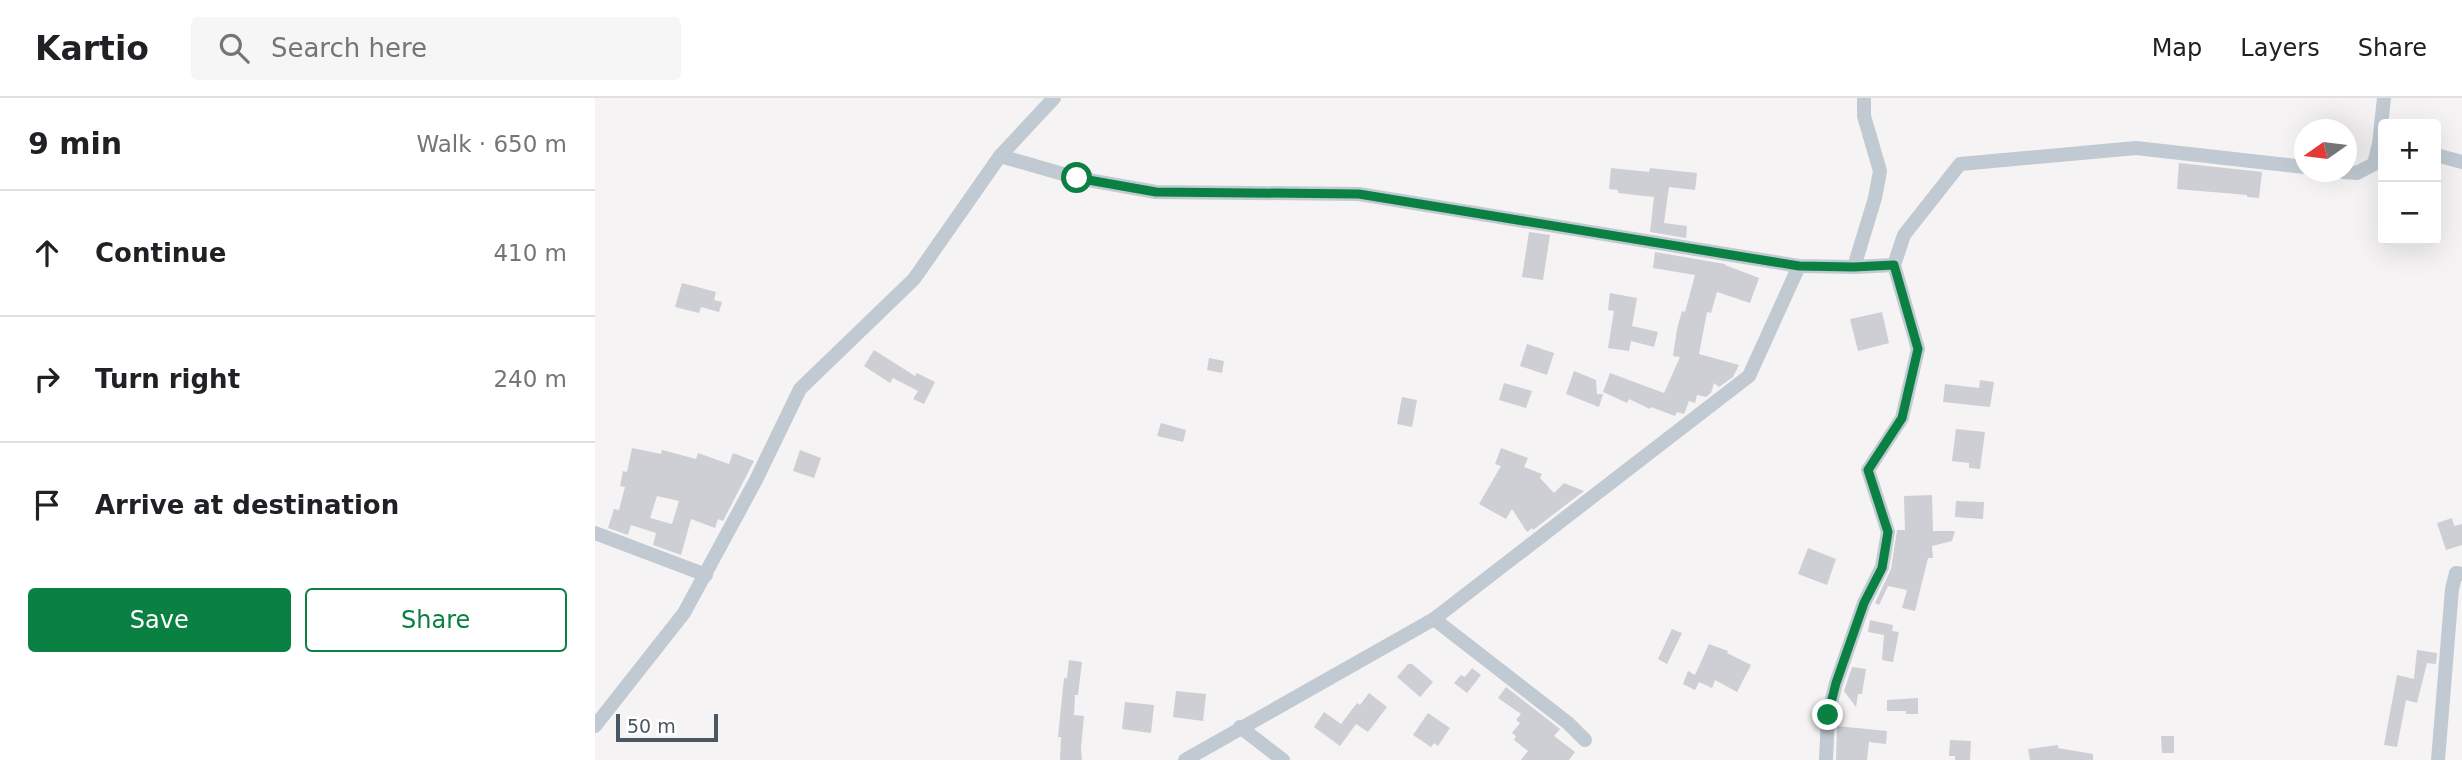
<!DOCTYPE html>
<html lang="en">
<head>
<meta charset="utf-8">
<style>
	body { margin:0; font-family:"DejaVu Sans",sans-serif; background:#f6f6f6; color:#202124 }
	.controls { position:absolute; right:21px; top:21px; display:grid; overflow:hidden; border-radius:7px; box-shadow:0 7px 28px #0002 }
	.controls button { width:63px; height:63px; display:grid; place-items:center; padding:0; border:0; border-bottom:2px solid #e0e0e0; background:#fff; color:#202124; font:35px sans-serif }
	.compass { position:absolute; left:1699px; top:21px; width:63px; height:63px; border-radius:50%; background:#fff; box-shadow:0 7px 28px #0002; rotate:256deg }
	.scale { position:absolute; left:21px; bottom:18px; width:102px; box-sizing:border-box; padding-left:7px; border:4px solid #4a5661; border-top:0; font-size:19px; line-height:24px; white-space:nowrap; color:#4a5661; -webkit-text-stroke:5px #fff; paint-order:stroke }
	.stop { position:absolute; width:21px; height:21px; margin:-16px; border:5px solid #0b8043; border-radius:50%; background:#fff }
	.stop.end { background:#0b8043; border-color:#fff; box-shadow:0 2px 7px #0008 }
	.list { margin:0; padding:0; list-style:none }
	h2 { display:flex; justify-content:space-between; align-items:center; height:91px; margin:0; padding:0 28px; font-size:30px }
	h2 small { font-size:23px; font-weight:400; color:#757577 }
	.list li { display:grid; grid-template-columns:46px 1fr auto; gap:21px; align-items:center; box-sizing:border-box; height:126px; padding:0 28px; border-top:2px solid #e0e0e0 }
	.list b { display:block; font-size:26px; white-space:nowrap }
	.list em { font-size:23px; font-style:normal; color:#757577 }
	.actions { display:flex; gap:14px; padding:21px 28px }
	.actions a { flex:1; padding:16px 0; border:2px solid #0b8043; border-radius:7px; text-align:center; font-size:24px; color:#0b8043 }
	.actions .main { background:#0b8043; color:#fff }
	.icon { flex:none; width:38px; height:38px; fill:none; stroke:currentColor; stroke-width:2; stroke-linecap:round; stroke-linejoin:round }
	.map { position:relative; flex:none; width:1867px; height:662px; overflow:hidden }
	header { display:flex; align-items:center; gap:42px; box-sizing:border-box; height:98px; padding:0 35px; background:#fff; border-bottom:2px solid #e0e0e0 }
	header strong { font-size:33px }
	nav { display:flex; gap:38px; margin-inline-start:auto; font-size:24px }
	.search { width:490px; height:63px; background:#f6f6f6; display:flex; align-items:center; gap:18px; box-sizing:border-box; padding:0 24px; border-radius:7px; color:#757577; font-size:26px }
	main { display:flex }
	aside { flex:1; background:#fff }
	.map>svg:first-child { display:block }
	.building { fill:#cdcfd5; fill-rule:evenodd }
	.lines { fill:none; stroke-linecap:round; stroke-linejoin:round }
	.minor { stroke:#c1cad2; stroke-width:14 }
	.route { stroke:#0b8043; stroke-width:9 }
</style>
</head>
<body>
<header>
<strong>Kartio</strong>
<div class="search"><svg class="icon" aria-label="search" viewBox="0 0 24 24"><circle cx="10" cy="10" r="6"/><path d="M15 15l6 6"/></svg>Search here</div>
<nav><a>Map</a><a>Layers</a><a>Share</a></nav>
</header>
<main>
<aside>
<h2>9 min<small>Walk · 650 m</small></h2>
<ul class="list">
<li><svg class="icon" aria-label="ahead" viewBox="0 0 24 24"><path d="M12 20V5M6 11l6-6 6 6"/></svg><div><b>Continue</b></div><em>410 m</em></li>
<li><svg class="icon" aria-label="right" viewBox="0 0 24 24"><path d="M7 20v-9h11M14 6l5 5-5 5"/></svg><div><b>Turn right</b></div><em>240 m</em></li>
<li><svg class="icon" aria-label="arrive" viewBox="0 0 24 24"><path d="M6 21V4h12l-3 4 3 4H6"/></svg><div><b>Arrive at destination</b></div></li>
</ul>
<div class="actions"><a class="main">Save</a><a>Share</a></div>
</aside>
<div class="map">
<svg width="1867" height="662" viewBox="0 0 1867 662">
	<rect width="100%" height="100%" fill="#f5f3f3"/>
	<g class="building">
		<path d="M1584 65 1667 74 1664 100 1652 99V97L1582 91Z"/>
		<path d="M1016 70 1054 74 1055 70 1102 75 1100 92 1074 89 1069 125 1092 128 1091 140 1055 134 1059 99 1023 95V92L1014 91Z"/>
		<path d="M934 134 955 137 948 182 927 179Z"/>
		<path d="M1060 154 1130 166V167L1164 180 1155 205 1122 194 1116 215 1112 214 1104 256 1144 267 1138 279 1124 289 1119 285 1116 295 1111 299 1102 297 1100 305 1094 303 1089 316 1082 314 1080 318 1056 309 1055 311 1034 301 1032 305 1008 294 1015 275 1069 295 1085 259 1078 258 1082 231 1087 213 1090 214 1100 177 1058 170Z"/>
		<path d="M87 185 121 194 119 202 127 204 124 214 106 209 104 215 80 209Z"/>
		<path d="M1015 195 1042 200 1037 228 1063 234 1059 249 1036 243 1034 253 1013 250 1019 213 1013 212Z"/>
		<path d="M1287 214 1294 245 1263 253 1255 221Z"/>
		<path d="M932 246 959 255 952 277 925 268Z"/>
		<path d="M279 252 320 278 322 275 340 284 329 306 318 301 323 293 298 280 295 285 269 268Z"/>
		<path d="M614 260 629 263 627 275 612 272Z"/>
		<path d="M979 273 1001 282 1002 296H1008L1004 309 971 296Z"/>
		<path d="M1385 282 1399 284 1395 309 1348 304 1350 286 1384 290Z"/>
		<path d="M909 285 937 293 931 310 904 302Z"/>
		<path d="M807 299 822 302 817 329 802 326Z"/>
		<path d="M566 325 591 332 588 344 562 338Z"/>
		<path d="M1361 331 1390 334 1385 371 1374 370V365L1357 363Z"/>
		<path d="M37 350 66 356 67 352 101 361 103 355 134 366 138 355 159 363 128 423 123 421 120 430 96 421 86 457 58 447 61 435 36 427 33 437 13 430 19 411 24 412 30 389 25 388 28 373 32 374ZM62 398 84 403 77 426 55 420Z"/>
		<path d="M906 350 933 360 929 369 947 376 945 380 959 395 969 385 989 393 938 432 937 430 932 434 917 411 911 421 884 406 906 368 900 366Z"/>
		<path d="M205 352 226 360 219 380 198 373Z"/>
		<path d="M1337 397 1338 433H1360L1357 443 1337 448 1338 460H1333L1320 513 1307 510 1312 492 1293 488 1284 507 1280 505 1296 471 1302 432H1310L1309 398Z"/>
		<path d="M1361 403 1389 404 1388 421 1360 419Z"/>
		<path d="M1857 420 1859 428 1867 426V447L1851 452 1842 425Z"/>
		<path d="M1213 450 1241 461 1232 487 1203 476Z"/>
		<path d="M1275 522 1298 527 1297 533 1304 534 1298 564 1287 562 1289 537 1273 534Z"/>
		<path d="M1077 531 1087 535 1072 566 1063 561Z"/>
		<path d="M1114 546 1133 553 1132 555 1156 567 1142 594 1120 582 1117 590 1104 584 1100 592 1088 586 1093 573 1100 577Z"/>
		<path d="M1822 552 1842 555 1841 566 1832 565 1822 605 1811 602 1802 649 1789 647 1802 577 1819 581Z"/>
		<path d="M474 562 487 564 483 597H480L479 617 489 618 486 650 487 662H465L466 639H463L469 580H472Z"/>
		<path d="M813 566H817L838 584 825 599 802 579Z"/>
		<path d="M1257 569 1271 571 1267 596H1263L1261 609 1249 593Z"/>
		<path d="M877 570 886 577 872 595 859 585 866 577 870 579Z"/>
		<path d="M911 589 965 631 959 638 980 654 974 662H926L933 653 919 642 921 638 917 635 925 625 921 622 926 616 903 600Z"/>
		<path d="M581 593 611 596 608 623 578 619Z"/>
		<path d="M774 595 792 609 773 634 761 626 745 648 719 629 729 614 746 626 762 605 765 607Z"/>
		<path d="M1323 600V616H1311V613H1292V602Z"/>
		<path d="M530 604 559 607 556 635 527 631Z"/>
		<path d="M833 615 855 630 843 648 839 645 836 649 818 637Z"/>
		<path d="M1242 628 1292 633 1291 646 1274 644 1272 662H1241Z"/>
		<path d="M1566 638H1579V655H1567Z"/>
		<path d="M1355 642 1376 643 1375 662H1360V658H1354Z"/>
		<path d="M1463 647V650L1498 656V662H1435L1433 651Z"/>
	</g>
	<g class="lines">
		<g class="minor">
			<path d="M1788 46H1784L1789 0"/>
			<path d="M1841 57 1867 64"/>
			<path d="M405 58 482 80 561 94 764 96 1204 168 1259 169 1299 167"/>
			<path d="M1748 74 1762 75 1779 66 1784 46"/>
			<path d="M1259 169 1280 100 1285 73 1269 18V0"/>
			<path d="M0 435 111 477"/>
			<path d="M839 521 973 625 990 642"/>
			<path d="M0 628 89 515 161 382 205 291 319 181 405 58 459 0"/>
			<path d="M645 629 688 662"/>
			<path d="M590 662 839 521 1154 278 1204 168"/>
			<path d="M1231 662 1233 617 1241 585 1269 505 1287 469 1293 434 1273 372 1307 320 1323 251 1299 167 1309 137 1365 66 1541 50 1710 69"/>
			<path d="M1843 662 1857 491 1861 475 1867 476"/>
		</g>
	</g>
	<g class="lines">
		<path class="route" d="M482 80 561 94 764 96 1204 168 1259 169 1299 167 1323 251 1307 320 1273 372 1293 434 1287 470 1269 505 1241 585 1233 617"/>
	</g>
</svg>
<div class="controls">
<button>+</button>
<button>−</button>
</div>
<svg class="compass" viewBox="-18 -18 36 36"><path d="M0-13l5 13h-10z" fill="#e53935"/><path d="M0 13l5-13h-10z" fill="#757577"/></svg>
<div class="scale">50 m</div>
<div class="stop" style="left:482px;top:80px"></div>
<div class="stop end" style="left:1233px;top:617px"></div>
</div>
</main>
</body>
</html>
